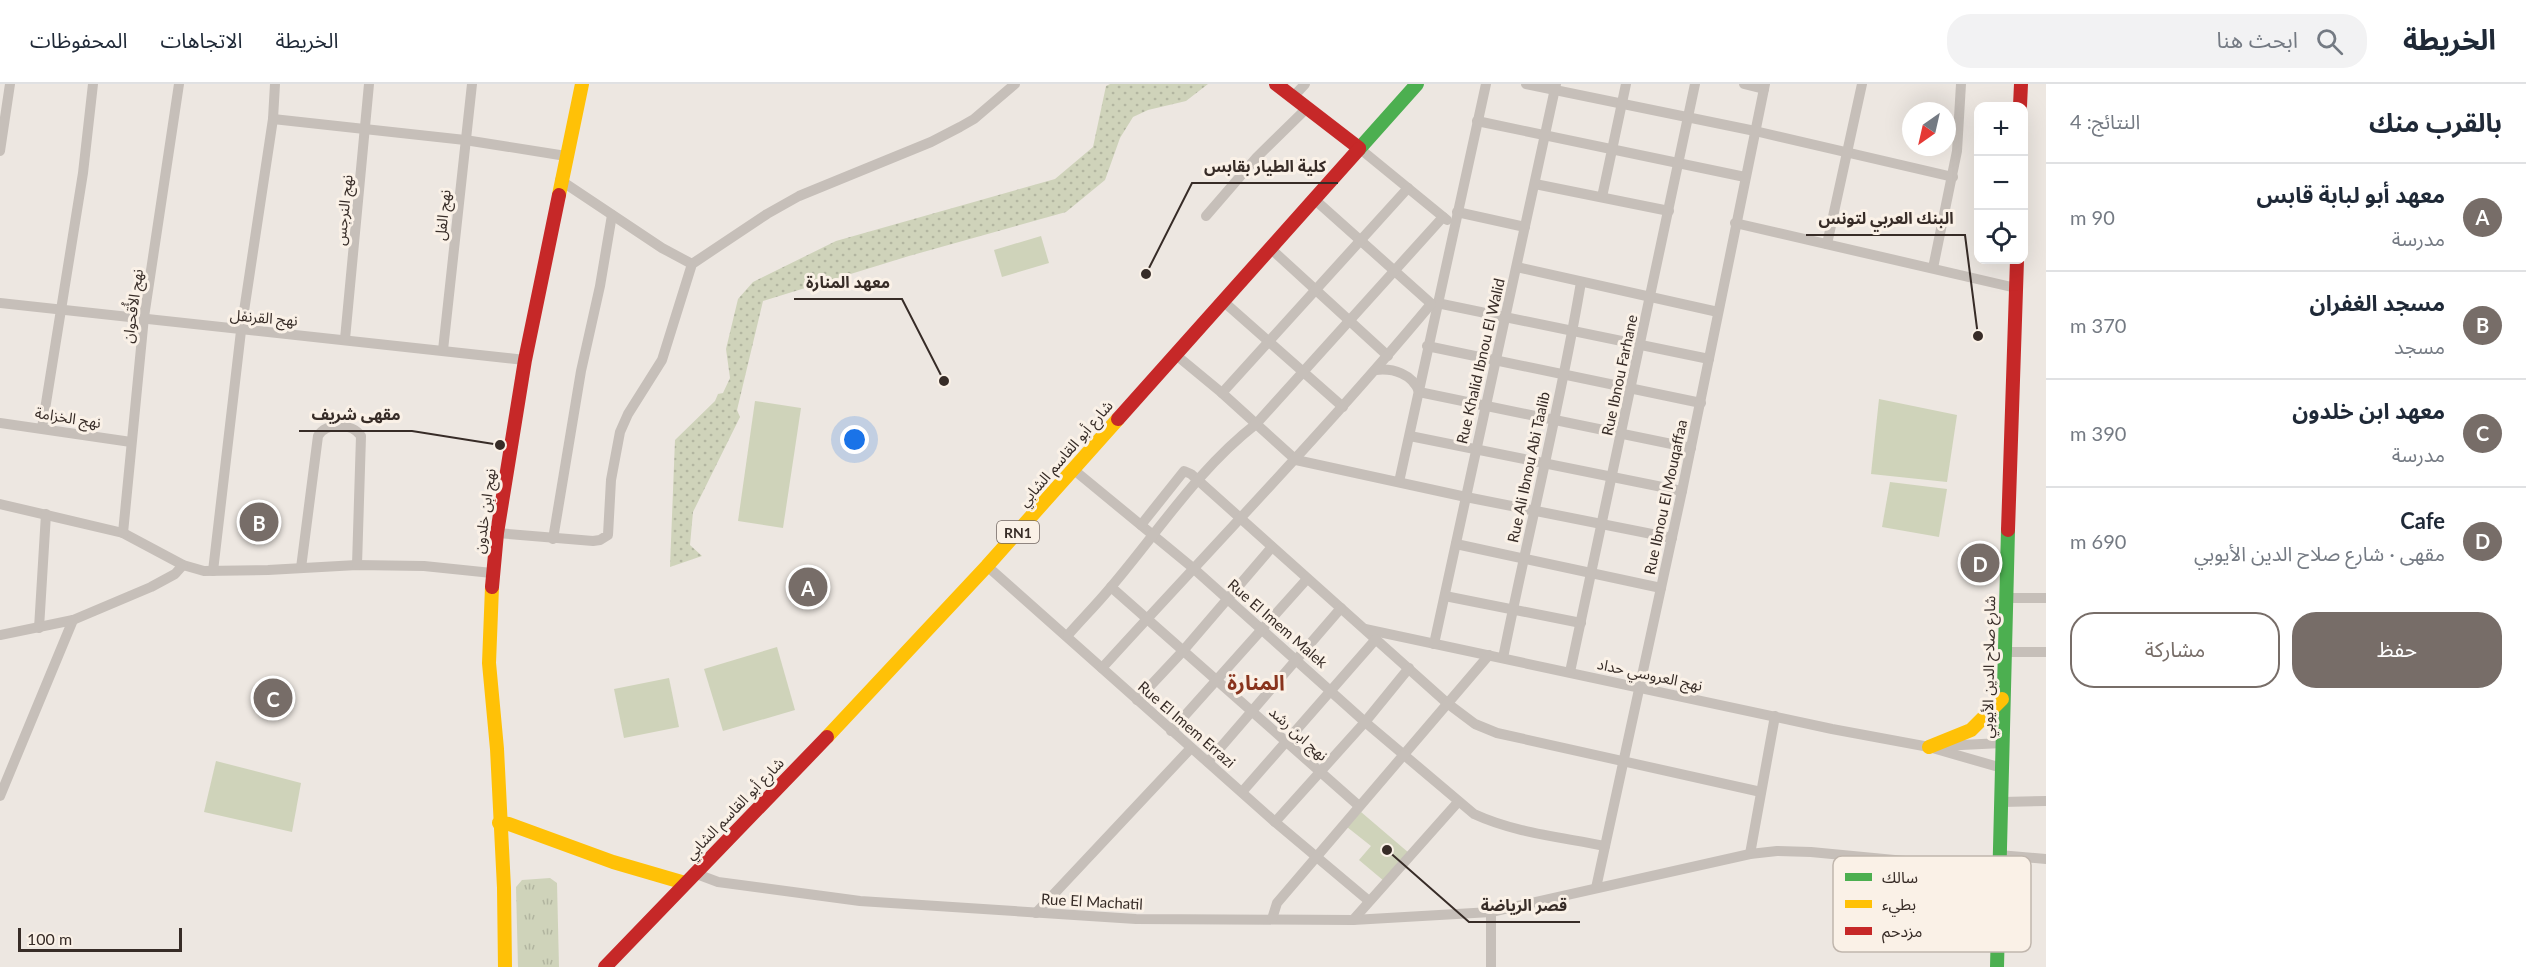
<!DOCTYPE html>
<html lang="ar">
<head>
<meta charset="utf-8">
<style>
	body { margin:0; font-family:Lato,"Noto Sans Arabic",sans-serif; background:#f2f2f3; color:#1f2937; direction:rtl }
	.controls { position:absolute; right:18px; top:18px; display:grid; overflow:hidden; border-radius:12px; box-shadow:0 6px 24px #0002 }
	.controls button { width:54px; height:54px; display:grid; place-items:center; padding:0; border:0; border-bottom:2px solid #e0e1e3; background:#fff; color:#1f2937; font:30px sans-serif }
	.compass { position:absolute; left:1902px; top:18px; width:54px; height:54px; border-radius:50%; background:#fff; box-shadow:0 6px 24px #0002; rotate:214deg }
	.scale { position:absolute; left:18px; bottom:15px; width:164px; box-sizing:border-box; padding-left:6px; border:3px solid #372c27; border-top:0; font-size:16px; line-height:21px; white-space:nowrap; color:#372c27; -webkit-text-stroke:4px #faf1e7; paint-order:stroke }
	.you { position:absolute; left:855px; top:356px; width:21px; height:21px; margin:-15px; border:4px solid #fff; border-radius:50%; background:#1a73e8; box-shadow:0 0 0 9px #1a73e833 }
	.badge { display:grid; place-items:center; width:39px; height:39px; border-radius:50%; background:#776d68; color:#fff; font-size:20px; font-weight:700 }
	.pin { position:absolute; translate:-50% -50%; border:3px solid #fff; box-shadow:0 2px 6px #0006 }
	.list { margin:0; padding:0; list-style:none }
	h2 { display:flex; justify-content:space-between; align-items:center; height:78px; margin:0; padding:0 24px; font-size:26px }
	h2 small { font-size:20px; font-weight:400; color:#747a83 }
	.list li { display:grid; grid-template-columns:39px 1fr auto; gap:18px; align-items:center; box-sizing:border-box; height:108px; padding:0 24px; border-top:2px solid #e0e1e3 }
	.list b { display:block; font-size:22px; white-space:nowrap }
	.list p { margin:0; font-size:20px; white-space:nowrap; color:#747a83 }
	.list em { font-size:20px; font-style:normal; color:#747a83 }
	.actions { display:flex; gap:12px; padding:18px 24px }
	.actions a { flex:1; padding:14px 0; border:2px solid #776d68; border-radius:24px; text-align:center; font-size:21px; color:#776d68 }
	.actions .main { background:#776d68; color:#fff }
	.icon { flex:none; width:33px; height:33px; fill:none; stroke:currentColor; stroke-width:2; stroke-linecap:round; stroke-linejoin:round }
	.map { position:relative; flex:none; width:2046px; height:883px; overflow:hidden; direction:ltr }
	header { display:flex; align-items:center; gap:36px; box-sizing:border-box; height:84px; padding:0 30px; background:#fff; border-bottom:2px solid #e0e1e3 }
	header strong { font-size:28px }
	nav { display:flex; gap:33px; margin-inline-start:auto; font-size:21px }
	.search { width:420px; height:54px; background:#f2f2f3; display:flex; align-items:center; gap:15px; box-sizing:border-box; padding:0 21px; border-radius:24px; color:#747a83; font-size:22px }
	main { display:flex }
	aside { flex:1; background:#fff }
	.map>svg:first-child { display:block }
	.grass { fill:url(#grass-dots) }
	.park { fill:url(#park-tufts) }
	.pitch { fill:#cfd3ba }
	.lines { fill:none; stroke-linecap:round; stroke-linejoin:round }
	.street { stroke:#c6bfb9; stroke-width:10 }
	.fast { stroke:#4caf50; stroke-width:14 }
	.slow { stroke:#ffc107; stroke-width:14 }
	.jam { stroke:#c62828; stroke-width:14 }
	.labels { text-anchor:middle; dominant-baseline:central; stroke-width:6; stroke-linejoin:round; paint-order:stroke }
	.shield { fill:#faf1e7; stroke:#726761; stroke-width:1.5 }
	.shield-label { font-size:14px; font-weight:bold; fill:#372c27 }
	.street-label { font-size:15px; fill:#372c27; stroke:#faf1e7 }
	.district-label { font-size:21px; font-weight:bold; fill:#89341d; stroke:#faf1e7 }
	.key { fill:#faf1e7; stroke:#c0b6ad; stroke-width:1.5 }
	.key-label { font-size:16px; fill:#372c27 }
	.leader { fill:none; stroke:#372c27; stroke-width:2 }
	.callout-dot { fill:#372c27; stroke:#faf1e7; stroke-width:2 }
	.callout-label { font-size:16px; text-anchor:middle; font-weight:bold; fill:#372c27; stroke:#faf1e7; stroke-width:6; stroke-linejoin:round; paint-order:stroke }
</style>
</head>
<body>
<header>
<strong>الخريطة</strong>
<div class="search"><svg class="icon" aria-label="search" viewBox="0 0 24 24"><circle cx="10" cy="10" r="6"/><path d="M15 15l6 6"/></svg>ابحث هنا</div>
<nav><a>الخريطة</a><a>الاتجاهات</a><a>المحفوظات</a></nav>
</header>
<main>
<aside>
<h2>بالقرب منك<small>النتائج: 4</small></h2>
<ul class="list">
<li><span class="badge">A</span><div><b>معهد أبو لبابة قابس</b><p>مدرسة</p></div><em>90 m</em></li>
<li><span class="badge">B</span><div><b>مسجد الغفران</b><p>مسجد</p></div><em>370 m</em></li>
<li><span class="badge">C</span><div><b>معهد ابن خلدون</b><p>مدرسة</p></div><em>390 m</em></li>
<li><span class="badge">D</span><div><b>Cafe</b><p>مقهى · شارع صلاح الدين الأيوبي</p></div><em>690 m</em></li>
</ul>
<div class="actions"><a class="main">حفظ</a><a>مشاركة</a></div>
</aside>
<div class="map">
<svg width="2046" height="883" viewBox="0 0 2046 883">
	<defs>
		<pattern id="grass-dots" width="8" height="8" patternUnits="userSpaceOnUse" patternTransform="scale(1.5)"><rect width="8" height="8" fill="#cfd3ba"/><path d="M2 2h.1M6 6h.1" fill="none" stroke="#b2b5a0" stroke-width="1.8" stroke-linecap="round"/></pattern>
		<pattern id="park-tufts" width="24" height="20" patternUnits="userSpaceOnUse" patternTransform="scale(1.5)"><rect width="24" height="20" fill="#cfd3ba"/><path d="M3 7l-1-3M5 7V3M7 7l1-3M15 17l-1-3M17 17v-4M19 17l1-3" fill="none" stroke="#b2b5a0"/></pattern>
	</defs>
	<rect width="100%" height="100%" fill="#ede7e1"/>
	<path class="grass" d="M1110 0H1208L1186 17 1148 26 1133 33 1120 54 1105 96 1066 128 909 172 763 217 737 326 740 333 693 428 690 461 702 472 670 483 675 356 715 317 718 310 723 309 730 294 726 265 738 215 753 198 836 157 1055 95 1093 63 1106 2Z"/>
	<path class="park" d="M550 794 557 799 559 883H518L516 803 522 796Z"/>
	<g class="pitch">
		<path d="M1041 152 1049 179 1002 193 994 166Z"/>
		<path d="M1879 315 1957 331 1947 398 1871 390Z"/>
		<path d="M755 317 801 324 783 444 738 437Z"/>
		<path d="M1890 398 1947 405 1939 453 1882 443Z"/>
		<path d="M777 563 795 626 723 647 704 585Z"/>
		<path d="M669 594 679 643 624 654 614 605Z"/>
		<path d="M216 677 301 699 292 748 204 728Z"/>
		<path d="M1361 728 1409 769 1384 797 1359 776 1371 762 1347 743Z"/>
	</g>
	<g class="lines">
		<g class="street">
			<path d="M1526 0 1755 47 1953 93"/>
			<path d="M1744 0 1764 5"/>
			<path d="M1293 13 1305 0"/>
			<path d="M273 35 465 56 566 72"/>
			<path d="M1477 37 1745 93"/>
			<path d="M1359 64 1447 136"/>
			<path d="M0 67 10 0"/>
			<path d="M560 96 662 164 692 180"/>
			<path d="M1535 100 1669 127"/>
			<path d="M1602 113 1626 0"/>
			<path d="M1314 115 1435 223"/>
			<path d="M1457 128 1525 143"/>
			<path d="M1206 132 1257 73 1306 25"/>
			<path d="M1735 139 2016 204"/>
			<path d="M1827 160 1862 0"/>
			<path d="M1271 165 1388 272"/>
			<path d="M1517 183 1718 228"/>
			<path d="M1933 184 1957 67 1961 0"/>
			<path d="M1224 218 1343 323"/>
			<path d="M0 219 525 276"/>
			<path d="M1437 219 1709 275"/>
			<path d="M345 255 369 0"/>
			<path d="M1427 262 1701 319"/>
			<path d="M443 266 472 0"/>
			<path d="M1176 271 1222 309 1296 376 1466 413 1672 454"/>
			<path d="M1376 286C1393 284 1413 290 1419 308L1691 364"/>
			<path d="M1222 309 1408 104"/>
			<path d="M0 339 131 358"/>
			<path d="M42 344 83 89 93 0"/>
			<path d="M1410 352 1682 407"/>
			<path d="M1074 386 1193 484 1365 638 1474 730C1515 749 1561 753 1605 762"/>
			<path d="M1399 398 1486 0"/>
			<path d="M0 420 123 449 183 481 204 487 268 486 357 481 424 482 492 489"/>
			<path d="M1141 441 1184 387 1191 390 1447 619 1475 640 1497 649 1761 708"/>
			<path d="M123 449 144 233 179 0"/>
			<path d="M497 449 593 457 600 456 608 451 611 396 620 348 628 330 662 276 692 180 767 130 799 112 931 58 960 43 974 35 1015 0"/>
			<path d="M553 455 581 287 600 202 612 131"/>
			<path d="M1456 460 1661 504"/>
			<path d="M987 482 1275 738 1369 817"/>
			<path d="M301 484 318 352C326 338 352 339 361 352L357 481"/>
			<path d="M213 487 241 247 273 35 275 0"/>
			<path d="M1111 503 1359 722"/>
			<path d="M1445 512 1581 539"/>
			<path d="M2006 514H2046"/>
			<path d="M39 544 46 430"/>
			<path d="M1365 545 1832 645 1929 663 2002 684"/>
			<path d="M0 551 73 536 151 503 175 490 183 481"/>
			<path d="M1068 551C1082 535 1097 520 1111 503 1158 448 1198 385 1256 340L1443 133"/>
			<path d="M1434 560 1556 0"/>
			<path d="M2004 568H2046"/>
			<path d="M1503 574C1528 448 1560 324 1581 198"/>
			<path d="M1102 584C1212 463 1326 346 1431 220"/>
			<path d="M1570 588 1695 0"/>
			<path d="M1137 616 1182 568 1272 463"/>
			<path d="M1171 647 1307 495"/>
			<path d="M1941 662 2002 659"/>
			<path d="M1208 678 1341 524"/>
			<path d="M1242 708 1376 555"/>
			<path d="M0 712 73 536"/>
			<path d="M2002 718 2046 717"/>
			<path d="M1275 738 1365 638 1409 584"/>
			<path d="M1750 770 1775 632"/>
			<path d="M1999 771 2046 775"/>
			<path d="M694 789 718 798 860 817 1136 835 1353 836 1491 828 1750 770 1777 767 1811 768 1999 786"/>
			<path d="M1596 804 1682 407 1765 0"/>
			<path d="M1036 829 1191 664"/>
			<path d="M1272 835 1277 819 1489 571"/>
			<path d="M1353 836 1458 718"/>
			<path d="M1491 883V828"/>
		</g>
		<g class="fast">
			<path d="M1359 65 1417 0"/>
			<path d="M1997 883 2008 446"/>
		</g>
		<g class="slow">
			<path d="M559 111 582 0"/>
			<path d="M492 503 489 579 497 665 504 804 505 883"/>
			<path d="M827 653 987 482 1118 335"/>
			<path d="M1929 663 1971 646 2002 615"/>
			<path d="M499 739 509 740 613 778 685 799"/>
		</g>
		<g class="jam">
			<path d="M1276 0 1359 64"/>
			<path d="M2020 22 2021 0"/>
			<path d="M1118 335 1359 65"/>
			<path d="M2008 446 2017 176"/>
			<path d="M492 503 497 449 525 276 559 111"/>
			<path d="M605 883 827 653"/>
		</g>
	</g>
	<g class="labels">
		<rect class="shield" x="997" y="437" width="42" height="22" rx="4.5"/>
		<g class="shield-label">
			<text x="1018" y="448">RN1</text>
		</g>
		<g class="street-label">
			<text transform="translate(343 126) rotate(-84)">نهج النرجس</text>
			<text transform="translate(442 131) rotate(-84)">نهج الفل</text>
			<text transform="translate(132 222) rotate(-82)">نهج الأُقحوان</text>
			<text transform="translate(264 233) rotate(5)">نهج القرنفل</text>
			<text transform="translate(1480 277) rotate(-77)">Rue Khalid Ibnou El Walid</text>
			<text transform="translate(1619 291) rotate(-78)">Rue Ibnou Farhane</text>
			<text transform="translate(68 333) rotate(9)">نهج الخزامة</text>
			<text transform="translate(1065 369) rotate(-49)">شارع أبو القاسم الشابي</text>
			<text transform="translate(1528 383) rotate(-78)">Rue Ali Ibnou Abi Taalib</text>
			<text transform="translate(1665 413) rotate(-78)">Rue Ibnou El Mouqaffaa</text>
			<text transform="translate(484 427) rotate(-82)">نهج ابن خلدون</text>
			<text transform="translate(1278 539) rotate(41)">Rue El Imem Malek</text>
			<text transform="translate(1988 583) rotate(-89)">شارع صلاح الدين الأيوبي</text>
			<text transform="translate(1650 590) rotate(12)">نهج العروسي حداد</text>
			<text transform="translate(1187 640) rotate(41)">Rue El Imem Errazi</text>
			<text transform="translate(1299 649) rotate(42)">نهج ابن رشد</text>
			<text transform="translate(734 724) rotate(-46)">شارع أبو القاسم الشابي</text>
			<text transform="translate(1092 817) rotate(3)">Rue El Machatil</text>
		</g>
		<g class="district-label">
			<text x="1256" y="597">المنارة</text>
		</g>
	</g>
	<rect x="1833" y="772" width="198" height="96" rx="9" class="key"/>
	<rect x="1845" y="789" width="27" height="8" fill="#4caf50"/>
	<rect x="1845" y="816" width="27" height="8" fill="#ffc107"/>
	<rect x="1845" y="843" width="27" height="8" fill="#c62828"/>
	<g class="key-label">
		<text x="1882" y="799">سالك</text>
		<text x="1882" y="826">بطيء</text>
		<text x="1882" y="853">مزدحم</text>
	</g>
	<path class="leader" d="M1146 190L1192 99H1338M1978 252L1965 151H1806M944 297L902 215H794M500 361L412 347H299M1387 766L1469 838H1580"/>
	<g class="callout-dot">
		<circle cx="1146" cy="190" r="6"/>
		<circle cx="1978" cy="252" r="6"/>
		<circle cx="944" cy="297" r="6"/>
		<circle cx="500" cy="361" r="6"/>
		<circle cx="1387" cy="766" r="6"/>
	</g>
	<g class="callout-label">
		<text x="1265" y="88">كلية الطيار بقابس</text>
		<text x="1886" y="140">البنك العربي لتونس</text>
		<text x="848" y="204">معهد المنارة</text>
		<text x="356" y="336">مقهى شريف</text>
		<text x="1524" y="827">قصر الرياضة</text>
	</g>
</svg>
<div class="controls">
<button>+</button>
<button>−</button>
<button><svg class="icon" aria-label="locate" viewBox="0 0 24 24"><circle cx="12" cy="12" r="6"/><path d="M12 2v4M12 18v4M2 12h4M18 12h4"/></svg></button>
</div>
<svg class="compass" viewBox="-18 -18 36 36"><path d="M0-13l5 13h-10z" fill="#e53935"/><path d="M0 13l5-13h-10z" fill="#747a83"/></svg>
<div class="scale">100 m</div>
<div class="you"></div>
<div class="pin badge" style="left:808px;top:503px">A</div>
<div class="pin badge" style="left:259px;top:438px">B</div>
<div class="pin badge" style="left:273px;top:614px">C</div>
<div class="pin badge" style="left:1980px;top:479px">D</div>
</div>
</main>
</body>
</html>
